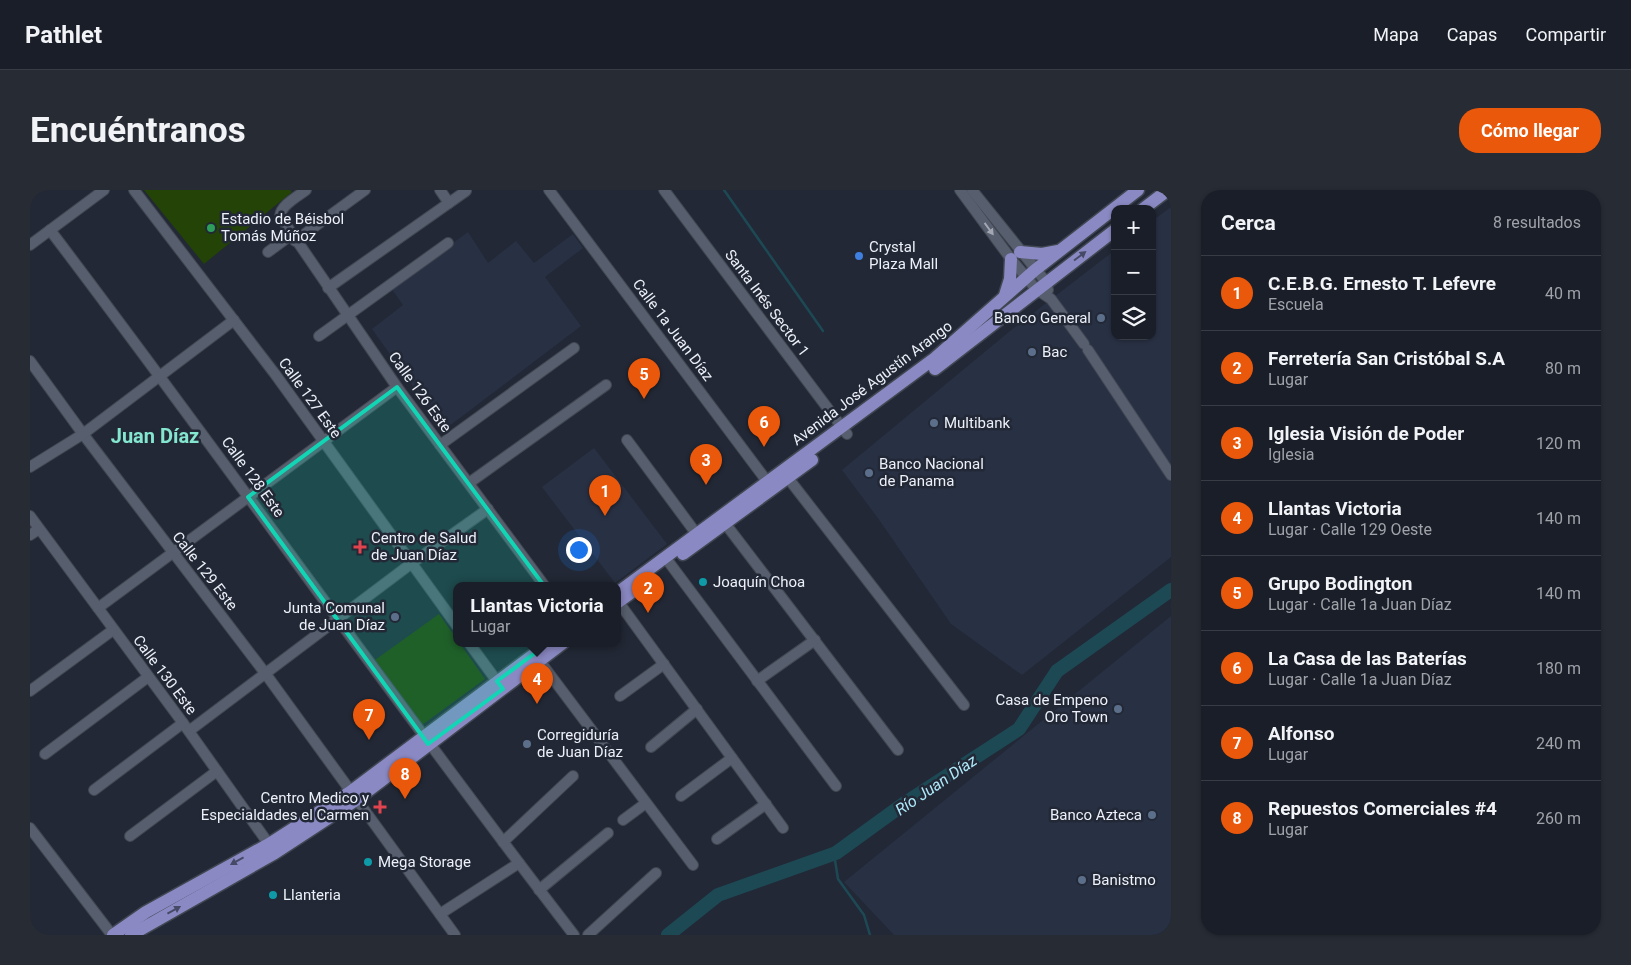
<!DOCTYPE html>
<html lang="es">
<head>
<meta charset="utf-8">
<style>
	body { margin:0; font-family:Roboto,sans-serif; background:#272b34; color:#f1f3f6 }
	.controls { position:absolute; right:15px; top:15px; display:grid; overflow:hidden; border-radius:10px; box-shadow:0 1px 4px #0004 }
	.controls button { width:45px; height:45px; display:grid; place-items:center; padding:0; border:0; border-bottom:1px solid #383c45; background:#1a1e28; color:#f1f3f6; font:25px sans-serif }
	.you { position:absolute; left:548px; top:359px; width:18px; height:18px; margin:-12px; border:4px solid #fff; border-radius:50%; background:#1a73e8; box-shadow:0 0 0 8px #1a73e833 }
	.badge { display:grid; place-items:center; width:32px; height:32px; border-radius:50%; background:#ea580c; color:#fff; font-size:16px; font-weight:700 }
	.pin { position:absolute; translate:-50% -41px; filter:drop-shadow(0 1px 2px #0008) }
	.pin::after { content:''; position:absolute; top:26px; width:18px; height:15px; background:inherit; clip-path:polygon(0 0,100% 0,50% 100%) }
	.popup { position:absolute; left:423px; top:392px; width:168px; height:65px; box-sizing:border-box; display:grid; place-content:center; border-radius:10px; background:#1a1e28; filter:drop-shadow(0 1px 4px #0005); font-size:16px; white-space:nowrap; color:#9fa2a8 }
	.popup b { font-size:19px; color:#f1f3f6 }
	.popup::after { content:''; position:absolute; left:50%; top:100%; margin-left:-10px; border:10px solid transparent; border-top-color:#1a1e28 }
	.list { margin:0; padding:0; list-style:none }
	h2 { display:flex; justify-content:space-between; align-items:center; height:65px; margin:0; padding:0 20px; font-size:21px }
	h2 small { font-size:16px; font-weight:400; color:#9fa2a8 }
	.list li { display:grid; grid-template-columns:32px 1fr auto; gap:15px; align-items:center; box-sizing:border-box; height:75px; padding:0 20px; border-top:1px solid #383c45 }
	.list b { display:block; font-size:19px; white-space:nowrap }
	.list p { margin:0; font-size:16px; white-space:nowrap; color:#9fa2a8 }
	.list em { font-size:16px; font-style:normal; color:#9fa2a8 }
	.icon { flex:none; width:28px; height:28px; fill:none; stroke:currentColor; stroke-width:2; stroke-linecap:round; stroke-linejoin:round }
	.map { position:relative; flex:none; width:1141px; height:745px; overflow:hidden; border-radius:20px }
	header { display:flex; align-items:center; gap:30px; box-sizing:border-box; height:70px; padding:0 25px; background:#1a1e28; border-bottom:1px solid #383c45 }
	header strong { font-size:24px }
	nav { display:flex; gap:28px; margin-inline-start:auto; font-size:18px }
	.intro { display:flex; align-items:center; justify-content:space-between; box-sizing:border-box; height:120px; padding:0 30px }
	h1 { margin:0; font-size:35px }
	.button { padding:12px 22px; border-radius:20px; background:#ea580c; color:#fff; font-size:18px; font-weight:700 }
	main { display:flex; gap:30px; padding:0 30px }
	aside { flex:1; background:#1a1e28; border-radius:20px; box-shadow:0 1px 4px #0004 }
	.map>svg:first-child { display:block }
	.built { fill:#283043 }
	.green { fill:#234307 }
	.lines { fill:none; stroke-linecap:round; stroke-linejoin:round }
	.stream { stroke:#1d4955; stroke-width:2.5 }
	.river { stroke:#1d4955; stroke-width:14 }
	.minor-casing { stroke:#414752; stroke-width:12 }
	.major-casing { stroke:#414752; stroke-width:15 }
	.minor { stroke:#575e6d; stroke-width:10 }
	.major { stroke:#8b89c3; stroke-width:12 }
	.oneway { fill:#a2a7b3 }
	.oneway2 { fill:#474a67 }
	.marked { fill:#11d5b4; fill-opacity:0.2; stroke:#11d5b4; stroke-width:4; stroke-linejoin:round }
	.leisure-dot { fill:#2e9e5b; stroke:#222835; stroke-width:2 }
	.shop-dot { fill:#3f7fe0; stroke:#222835; stroke-width:2 }
	.service-dot { fill:#5c6f8a; stroke:#222835; stroke-width:2 }
	.health-dot { fill:#e0444e; stroke:#222835; stroke-width:2 }
	.culture-dot { fill:#0f9aa8; stroke:#222835; stroke-width:2 }
	.labels { text-anchor:middle; dominant-baseline:central; stroke-width:5; stroke-linejoin:round; paint-order:stroke }
	.poi-label { font-size:15px; fill:#ecf0f9; stroke:#222835; text-anchor:start }
	.street-label { font-size:15px; fill:#ecf0f9; stroke:#222835 }
	.water-label { font-size:16px; font-style:italic; fill:#aee9fa; stroke:#222835 }
	.district-label { font-size:20px; font-weight:bold; fill:#84e6ce; stroke:#222835 }
</style>
</head>
<body>
<header>
<strong>Pathlet</strong>
<nav><a>Mapa</a><a>Capas</a><a>Compartir</a></nav>
</header>
<div class="intro"><h1>Encuéntranos</h1><a class="button">Cómo llegar</a></div>
<main>
<div class="map">
<svg width="1141" height="745" viewBox="0 0 1141 745">
	<rect width="100%" height="100%" fill="#222835"/>
	<g class="built">
		<path d="M1141 17V367L992 485 921 434 850 331 812 280 980 141 1085 60V146H1122V31Z"/>
		<path d="M438 42 458 73 486 51 504 73 543 44 553 58 515 87 551 136 414 240 342 139 373 115 361 98Z"/>
		<path d="M564 258 637 354 585 393 512 297Z"/>
		<path d="M1141 426V745H864L814 692Z"/>
	</g>
	<g class="green">
		<path d="M114 0H260L262 2 174 74Z"/>
		<path d="M409 424 455 489 392 535 345 470Z"/>
	</g>
	<g class="lines">
		<g class="stream">
			<path d="M694 0 793 141"/>
			<path d="M804 664 808 689 834 725 840 745"/>
		</g>
		<path class="river" d="M638 745 688 705 806 663 875 613 989 539 1027 481 1141 400"/>
		<g class="minor-casing">
			<g id="minor">
				<path d="M104 0 245 184 427 436"/>
				<path d="M276 0C267 7 251 15 250 26L367 197 514 395"/>
				<path d="M410 0 419 13"/>
				<path d="M519 0 742 298"/>
				<path d="M634 0 817 244"/>
				<path d="M930 0 981 69 1006 99 1021 109 1054 154"/>
				<path d="M942 0 1016 92 1018 100"/>
				<path d="M20 40C197 273 365 513 544 745"/>
				<path d="M265 51 335 0"/>
				<path d="M0 55 74 0"/>
				<path d="M238 62 261 45"/>
				<path d="M298 98 436 1"/>
				<path d="M289 146 418 53"/>
				<path d="M1058 160 1141 285"/>
				<path d="M0 171 53 244 235 483 425 745"/>
				<path d="M597 250 671 350"/>
				<path d="M410 255 544 158"/>
				<path d="M0 277 53 244 204 130"/>
				<path d="M758 288 934 515"/>
				<path d="M439 293 576 195"/>
				<path d="M0 326 153 533 243 660"/>
				<path d="M691 328 868 560"/>
				<path d="M0 345 9 339"/>
				<path d="M635 367 806 596"/>
				<path d="M587 410 753 638"/>
				<path d="M68 418 367 197"/>
				<path d="M439 453 472 498"/>
				<path d="M506 466 663 675"/>
				<path d="M727 491 785 450"/>
				<path d="M0 501 83 440"/>
				<path d="M590 506 634 474"/>
				<path d="M159 541 382 373 458 319"/>
				<path d="M621 557 667 519"/>
				<path d="M15 564 118 487"/>
				<path d="M64 600 153 533"/>
				<path d="M651 606 702 568"/>
				<path d="M593 630 616 613"/>
				<path d="M0 638 82 745"/>
				<path d="M100 646 187 581"/>
				<path d="M687 649 736 614"/>
				<path d="M473 652 543 586"/>
				<path d="M509 700 578 643"/>
				<path d="M410 724 489 673"/>
				<path d="M558 745 626 683"/>
			</g>
		</g>
		<g class="major-casing">
			<g id="major">
				<path d="M1113 19 1138 0"/>
				<path d="M990 62 1012 64 1028 61"/>
				<path d="M975 105 980 89 981 69"/>
				<path d="M905 179 1085 40"/>
				<path d="M653 364 782 270"/>
				<path d="M587 403 905 168 1005 80 1108 0"/>
				<path d="M587 413 605 400"/>
				<path d="M83 745 116 722 239 654 320 602 519 453"/>
				<path d="M101 745 245 663 326 610 533 453"/>
			</g>
		</g>
		<use href="#minor" class="minor"/>
		<use href="#major" class="major"/>
	</g>
	<defs><path id="oneway-solid" d="M-6-.8H1V-3.2L6.5 0L1 3.2V.8H-6Z" transform="scale(1.25)"/></defs>
	<use class="oneway" href="#oneway-solid" transform="translate(959 39) rotate(54)"/>
	<g class="oneway2">
		<use href="#oneway-solid" transform="translate(1050 66) rotate(-37)"/>
		<use href="#oneway-solid" transform="translate(207 671) rotate(151)"/>
		<use href="#oneway-solid" transform="translate(144 720) rotate(-29)"/>
	</g>
	<path class="marked" d="M367 197 543 435 467 491 473 499 398 554 218 307Z"/>
	<circle class="leisure-dot" cx="181" cy="38" r="5"/>
	<circle class="shop-dot" cx="829" cy="66" r="5"/>
	<g class="service-dot">
		<circle cx="1071" cy="128" r="5"/>
		<circle cx="1002" cy="162" r="5"/>
		<circle cx="904" cy="233" r="5"/>
		<circle cx="839" cy="283" r="5"/>
		<circle cx="365" cy="427" r="5"/>
		<circle cx="1088" cy="519" r="5"/>
		<circle cx="497" cy="554" r="5"/>
		<circle cx="1122" cy="625" r="5"/>
		<circle cx="1052" cy="690" r="5"/>
	</g>
	<g class="health-dot">
		<path d="M327.5 349.5h5v5h5v5h-5v5h-5v-5h-5v-5h5z"/>
		<path d="M347.5 609.5h5v5h5v5h-5v5h-5v-5h-5v-5h5z"/>
	</g>
	<g class="culture-dot">
		<circle cx="673" cy="392" r="5"/>
		<circle cx="338" cy="672" r="5"/>
		<circle cx="243" cy="705" r="5"/>
	</g>
	<g class="labels">
		<g class="poi-label">
			<text x="191" y="29">Estadio de Béisbol<tspan x="191" dy="17">Tomás Múñoz</tspan></text>
			<text x="839" y="57">Crystal<tspan x="839" dy="17">Plaza Mall</tspan></text>
			<text x="1061" y="128" text-anchor="end">Banco General</text>
			<text x="1012" y="162">Bac</text>
			<text x="914" y="233">Multibank</text>
			<text x="849" y="274">Banco Nacional<tspan x="849" dy="17">de Panama</tspan></text>
			<text x="341" y="348">Centro de Salud<tspan x="341" dy="17">de Juan Díaz</tspan></text>
			<text x="683" y="392">Joaquín Choa</text>
			<text x="355" y="418" text-anchor="end">Junta Comunal<tspan x="355" dy="17">de Juan Díaz</tspan></text>
			<text x="1078" y="510" text-anchor="end">Casa de Empeno<tspan x="1078" dy="17">Oro Town</tspan></text>
			<text x="507" y="545">Corregiduría<tspan x="507" dy="17">de Juan Díaz</tspan></text>
			<text x="339" y="608" text-anchor="end">Centro Medico y<tspan x="339" dy="17">Especialdades el Carmen</tspan></text>
			<text x="1112" y="625" text-anchor="end">Banco Azteca</text>
			<text x="348" y="672">Mega Storage</text>
			<text x="1062" y="690">Banistmo</text>
			<text x="253" y="705">Llanteria</text>
		</g>
		<g class="street-label">
			<text transform="translate(737 113) rotate(53)">Santa Inés Sector 1</text>
			<text transform="translate(643 140) rotate(53)">Calle 1a Juan Díaz</text>
			<text transform="translate(842 193) rotate(-37)">Avenida José Agustín Arango</text>
			<text transform="translate(390 202) rotate(54)">Calle 126 Este</text>
			<text transform="translate(280 208) rotate(54)">Calle 127 Este</text>
			<text transform="translate(223 287) rotate(54)">Calle 128 Este</text>
			<text transform="translate(175 381) rotate(52)">Calle 129 Este</text>
			<text transform="translate(135 485) rotate(53)">Calle 130 Este</text>
		</g>
		<g class="water-label">
			<text transform="translate(906 595) rotate(-34)">Río Juan Díaz</text>
		</g>
		<g class="district-label">
			<text x="125" y="246">Juan Díaz</text>
		</g>
	</g>
</svg>
<div class="controls">
<button>+</button>
<button>−</button>
<button><svg class="icon" aria-label="layers" viewBox="0 0 24 24"><path d="M12 4l9 5-9 5-9-5zM3 14l9 5 9-5"/></svg></button>
</div>
<div class="you"></div>
<div class="pin badge" style="left:575px;top:326px">1</div>
<div class="pin badge" style="left:618px;top:423px">2</div>
<div class="pin badge" style="left:676px;top:295px">3</div>
<div class="pin badge" style="left:507px;top:514px">4</div>
<div class="popup"><b>Llantas Victoria</b>Lugar</div>
<div class="pin badge" style="left:614px;top:209px">5</div>
<div class="pin badge" style="left:734px;top:257px">6</div>
<div class="pin badge" style="left:339px;top:550px">7</div>
<div class="pin badge" style="left:375px;top:609px">8</div>
</div>
<aside>
<h2>Cerca<small>8 resultados</small></h2>
<ul class="list">
<li><span class="badge">1</span><div><b>C.E.B.G. Ernesto T. Lefevre</b><p>Escuela</p></div><em>40 m</em></li>
<li><span class="badge">2</span><div><b>Ferretería San Cristóbal S.A</b><p>Lugar</p></div><em>80 m</em></li>
<li><span class="badge">3</span><div><b>Iglesia Visión de Poder</b><p>Iglesia</p></div><em>120 m</em></li>
<li><span class="badge">4</span><div><b>Llantas Victoria</b><p>Lugar · Calle 129 Oeste</p></div><em>140 m</em></li>
<li><span class="badge">5</span><div><b>Grupo Bodington</b><p>Lugar · Calle 1a Juan Díaz</p></div><em>140 m</em></li>
<li><span class="badge">6</span><div><b>La Casa de las Baterías</b><p>Lugar · Calle 1a Juan Díaz</p></div><em>180 m</em></li>
<li><span class="badge">7</span><div><b>Alfonso</b><p>Lugar</p></div><em>240 m</em></li>
<li><span class="badge">8</span><div><b>Repuestos Comerciales #4</b><p>Lugar</p></div><em>260 m</em></li>
</ul>
</aside>
</main>
</body>
</html>
